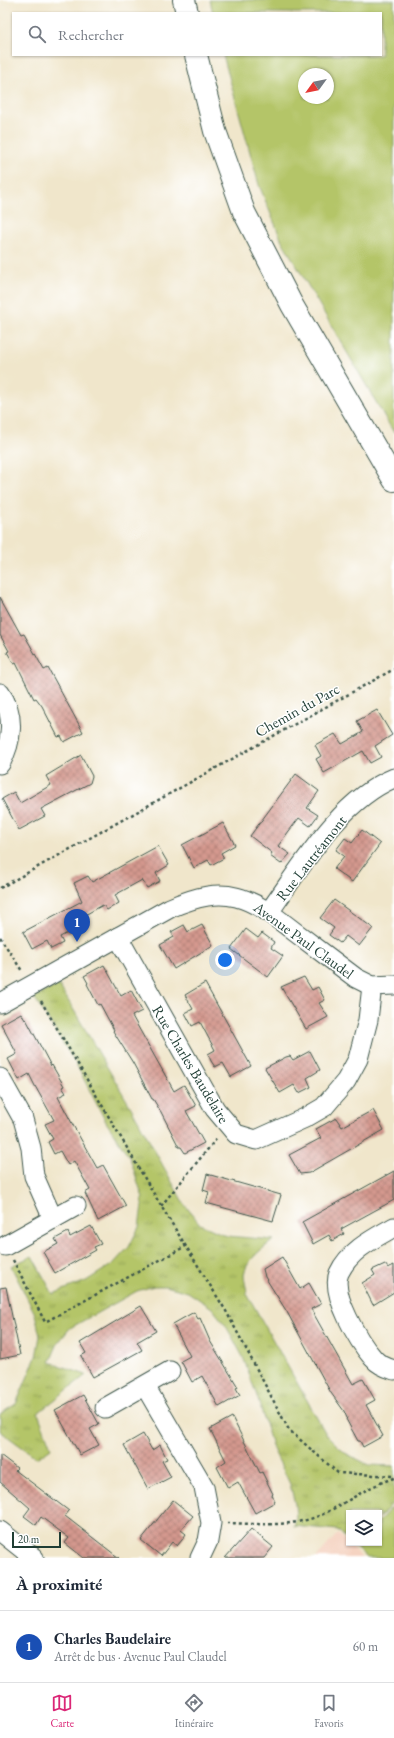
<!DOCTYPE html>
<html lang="fr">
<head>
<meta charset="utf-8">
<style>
	body { margin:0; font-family:"EB Garamond",serif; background:#f2f2f3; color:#1f2937 }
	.controls { position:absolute; right:12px; bottom:12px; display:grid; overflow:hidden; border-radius:0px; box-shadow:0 1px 3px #0004 }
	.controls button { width:36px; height:36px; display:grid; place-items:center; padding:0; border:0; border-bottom:1px solid #e0e1e3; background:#fff; color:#1f2937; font:20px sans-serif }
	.compass { position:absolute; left:298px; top:68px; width:36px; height:36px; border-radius:50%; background:#fff; box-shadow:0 1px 3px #0004; rotate:237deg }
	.scale { position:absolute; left:12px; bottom:10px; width:49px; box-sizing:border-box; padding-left:4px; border:2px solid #1f3d34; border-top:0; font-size:11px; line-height:14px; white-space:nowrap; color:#1f3d34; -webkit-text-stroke:3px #fff; paint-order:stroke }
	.you { position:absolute; left:225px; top:960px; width:14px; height:14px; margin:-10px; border:3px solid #fff; border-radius:50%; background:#1a73e8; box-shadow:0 0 0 6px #1a73e833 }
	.badge { display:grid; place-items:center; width:26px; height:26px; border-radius:50%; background:#db2777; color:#fff; font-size:13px; font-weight:700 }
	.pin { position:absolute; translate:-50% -33px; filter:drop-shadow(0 1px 2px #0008) }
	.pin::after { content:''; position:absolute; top:21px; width:14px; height:12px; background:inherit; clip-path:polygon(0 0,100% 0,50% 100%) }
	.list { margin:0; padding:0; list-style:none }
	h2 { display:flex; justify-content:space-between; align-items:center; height:52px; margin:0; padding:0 16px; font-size:17px }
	h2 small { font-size:13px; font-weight:400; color:#747a83 }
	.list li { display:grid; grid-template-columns:26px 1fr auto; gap:12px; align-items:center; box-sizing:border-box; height:72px; padding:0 16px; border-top:1px solid #e0e1e3 }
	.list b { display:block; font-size:15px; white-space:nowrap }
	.list p { margin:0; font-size:13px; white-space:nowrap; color:#747a83 }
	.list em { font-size:13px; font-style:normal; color:#747a83 }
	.icon { flex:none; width:22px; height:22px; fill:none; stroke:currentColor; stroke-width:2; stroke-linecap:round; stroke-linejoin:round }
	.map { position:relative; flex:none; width:394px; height:1558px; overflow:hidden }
	.search { position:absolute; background:#fff; box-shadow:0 1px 3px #0004; left:12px; right:12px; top:12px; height:44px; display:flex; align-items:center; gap:10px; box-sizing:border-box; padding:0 14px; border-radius:0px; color:#747a83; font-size:15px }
	.sheet { height:124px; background:#fff }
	nav { display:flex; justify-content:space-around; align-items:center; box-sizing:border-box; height:56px; border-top:1px solid #e0e1e3; background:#fff; font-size:11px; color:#747a83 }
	nav a { display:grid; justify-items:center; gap:2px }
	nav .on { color:#db2777 }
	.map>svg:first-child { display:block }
	.built { fill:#f5d3c1 }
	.grass { fill:#b4c568; stroke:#6a814e; fill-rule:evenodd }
	.park { fill:url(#park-tufts); stroke:#6a814e }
	.building { fill:url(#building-cross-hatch) }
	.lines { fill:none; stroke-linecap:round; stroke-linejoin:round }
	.minor-casing { stroke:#3e564b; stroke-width:21 }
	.major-casing { stroke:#3e564b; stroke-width:24 }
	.path { stroke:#3e564b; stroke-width:2.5; stroke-dasharray:3 3; stroke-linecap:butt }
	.minor { stroke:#fff; stroke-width:19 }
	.major { stroke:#fff; stroke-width:22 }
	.labels { text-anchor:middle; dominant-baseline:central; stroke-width:3; stroke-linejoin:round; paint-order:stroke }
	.street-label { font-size:15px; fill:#1f3d34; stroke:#fff }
</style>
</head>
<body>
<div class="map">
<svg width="394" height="1558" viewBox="0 0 394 1558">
	<defs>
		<pattern id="park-tufts" width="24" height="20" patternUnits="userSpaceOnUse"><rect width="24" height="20" fill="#b4c568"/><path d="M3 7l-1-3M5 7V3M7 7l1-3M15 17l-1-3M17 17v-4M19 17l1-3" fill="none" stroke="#92a156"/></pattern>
		<pattern id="building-cross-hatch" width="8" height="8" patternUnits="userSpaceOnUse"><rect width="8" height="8" fill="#d4988e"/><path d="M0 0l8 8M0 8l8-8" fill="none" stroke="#ab7d75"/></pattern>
	</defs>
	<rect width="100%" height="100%" fill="#fff"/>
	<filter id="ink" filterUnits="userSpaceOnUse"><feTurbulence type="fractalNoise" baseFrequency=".025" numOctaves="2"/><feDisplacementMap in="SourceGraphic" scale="8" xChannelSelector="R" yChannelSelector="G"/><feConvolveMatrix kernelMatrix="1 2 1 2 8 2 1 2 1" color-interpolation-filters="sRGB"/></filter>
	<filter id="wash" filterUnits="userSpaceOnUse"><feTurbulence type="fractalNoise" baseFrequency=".012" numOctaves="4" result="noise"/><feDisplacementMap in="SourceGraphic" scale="16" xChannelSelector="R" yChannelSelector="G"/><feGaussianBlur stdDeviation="0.9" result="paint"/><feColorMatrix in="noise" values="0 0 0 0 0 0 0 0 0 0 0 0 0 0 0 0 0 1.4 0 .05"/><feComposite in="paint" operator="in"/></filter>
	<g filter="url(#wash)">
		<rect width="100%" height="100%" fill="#f0e6cb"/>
		<path class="built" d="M338 1533 362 1558H316Z"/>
		<g class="grass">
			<path d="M210 0H394V433L281 239 259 185 223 55H381V13H213ZM304 74H328V98H304Z"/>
			<path d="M394 1505V1558H367L355 1546 358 1543H379V1521Z"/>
		</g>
		<path class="park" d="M59 985 133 1111 184 1204 200 1224 227 1236 274 1240C263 1248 246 1260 244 1275 244 1281 247 1288 247 1294L326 1434 345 1453 369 1465 394 1466V1502L379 1518V1513H349V1542L338 1530 294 1526 296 1518 295 1504 290 1484 273 1449 257 1396 243 1357 226 1326 212 1308 188 1292 166 1286H154L137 1291 70 1328 58 1343 50 1362 86 1375 38 1413 51 1448 37 1458 0 1431V1414L16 1404 36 1357 40 1336 35 1314 11 1266 32 1256 53 1294 86 1281 113 1264 129 1247 139 1227 143 1198 130 1158 106 1122 77 1066 34 997Z"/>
		<g id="blocks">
			<g class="building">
				<path d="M0 597 21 635 24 634 44 670 48 668 83 732 64 742 61 736 58 737 42 706 36 698 34 699 16 663 14 664 7 652 9 651 0 635Z"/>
				<path d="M377 710 392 735 375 746 381 757 370 763 363 751 324 773 316 759 321 756 315 745 335 734 342 744 363 732 357 721Z"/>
				<path d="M81 755 92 776 90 783 41 809 45 816 19 830 2 799 14 792 20 803 51 785 46 776Z"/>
				<path d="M296 774 319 791 307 808 318 815 310 826 299 818 289 831 278 846 290 854 281 864 270 856 272 853 250 836Z"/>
				<path d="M223 823 235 845 221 853 224 858 211 865 208 860 194 868 182 845Z"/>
				<path d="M362 830 380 844 352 882 334 869 344 856 336 850 345 838 352 843Z"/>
				<path d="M158 846 169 865 156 873 160 881 147 888 142 880 115 895 119 903 107 910 103 905 72 922 75 929 60 937 63 943 51 949 47 941 32 949 23 932 82 901 74 883 88 876 92 882Z"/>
				<path d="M334 900 373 928 359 946 346 936 340 943 329 935 334 928 320 918Z"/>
				<path d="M184 925 188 932 202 925 213 945 174 969 160 945 174 937 171 932Z"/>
				<path d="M246 929 258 938 262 933 274 942 271 948 283 956 268 977 231 949Z"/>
				<path d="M104 965 121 996 131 990 142 1011 132 1016 174 1091 184 1085 196 1106 186 1111 204 1143 185 1153 181 1147H179L161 1112 153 1099H152L133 1063 113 1031 114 1030 100 1004 98 1005 87 984 88 983 84 976Z"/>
				<path d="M304 977 312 990 318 987 325 1000 319 1003 328 1017 306 1029 281 987Z"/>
				<path d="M205 983 251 1066 231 1077 223 1063 215 1067 211 1061 208 1054 215 1050 200 1022 192 1026 185 1013 193 1009 185 995Z"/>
				<path d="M21 1013 25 1020 26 1019 51 1066 52 1065 64 1086 62 1087 66 1093 58 1097 74 1127 97 1168 103 1165 126 1206 98 1221 85 1193 90 1190 74 1161 68 1165 60 1151 54 1154 48 1142 53 1139 45 1124 54 1120 35 1086 29 1074 19 1080 8 1059 17 1054 1 1024Z"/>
				<path d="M310 1051 320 1070 307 1078 311 1087 299 1093 294 1085 280 1093 265 1068 286 1057 290 1056 293 1060Z"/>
				<path d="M373 1110 384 1130 309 1173 300 1174 289 1155 321 1138 316 1129 336 1118 342 1127Z"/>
				<path d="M394 1171V1200L341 1229 344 1234 332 1241 329 1235 313 1244 302 1222Z"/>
				<path d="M207 1174 281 1195 273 1221 206 1203 209 1192 203 1190Z"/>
				<path d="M91 1226 101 1244 94 1247 96 1250 55 1273 43 1252 58 1244 55 1239 68 1232 70 1237Z"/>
				<path d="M282 1257 300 1289 309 1283 321 1304 311 1309 353 1384 363 1379 375 1400 366 1405 383 1436 363 1447 360 1441H358L346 1419 347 1418 344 1411 331 1393 287 1312 265 1277 263 1269Z"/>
				<path d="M385 1264 388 1268 394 1265V1292L373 1305 362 1283 375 1275 372 1270Z"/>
				<path d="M6 1287 20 1355 0 1359V1288Z"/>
				<path d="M141 1306 156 1331 137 1342 142 1350 93 1377 81 1356 86 1353 80 1343Z"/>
				<path d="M194 1312 198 1319 200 1318 210 1341 238 1387 236 1388 240 1395 219 1407 202 1376 192 1382 181 1361 190 1356 173 1324Z"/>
				<path d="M83 1395 99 1424 90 1429 99 1445 80 1455 55 1410Z"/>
				<path d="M232 1417 260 1473 262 1472 273 1494 272 1495 275 1502 255 1513 238 1482 228 1488 217 1467 226 1461 210 1429Z"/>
				<path d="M143 1434 152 1450 160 1445 167 1459 162 1461 171 1477 148 1489 124 1445Z"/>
				<path d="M0 1455 17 1468 15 1470 69 1511 65 1516 119 1558H84L65 1543 69 1538 41 1517 36 1525 24 1516 30 1508 0 1482Z"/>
				<path d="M173 1500 193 1516 181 1530 186 1534 182 1540 177 1546 172 1542 161 1556 141 1540Z"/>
				<path d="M251 1529 273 1547 264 1558H225Z"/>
			</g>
		</g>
	</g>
	<g filter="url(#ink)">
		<use href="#blocks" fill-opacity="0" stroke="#3e564b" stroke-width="1"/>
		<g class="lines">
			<g class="minor-casing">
				<g id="minor">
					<path d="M0 693C16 715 12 742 0 764"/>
					<path d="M269 912C302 866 340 800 394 778"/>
					<path d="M118 937 215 1109 236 1134 256 1140 305 1118 324 1107 346 1081 358 1059 368 1020 372 986"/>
					<path d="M0 1003 170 908C227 883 249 896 295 932 315 947 336 963 356 978L372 986 394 985"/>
					<path d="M0 1078 23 1119 31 1148 34 1176 53 1219"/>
					<path d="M394 1227C373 1239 350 1250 339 1273 330 1294 359 1342 373 1358 378 1364 387 1368 394 1370"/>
					<path d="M5 1246 76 1206"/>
					<path d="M145 1386 204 1487 211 1523 208 1541 200 1558"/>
					<path d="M105 1408 170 1371"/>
					<path d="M0 1531 34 1558"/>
				</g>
			</g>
			<g class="major-casing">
				<g id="major">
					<path d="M184 0 187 13"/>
					<path d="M196 55 215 131 244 212 292 305 394 480"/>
				</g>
			</g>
			<g class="path">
				<path d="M0 888 394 669"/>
				<path d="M0 937 22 971"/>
				<path d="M41 1001 161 1206 226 1311 289 1430 338 1473 394 1476"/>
				<path d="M161 1206 217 1138"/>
				<path d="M13 1260 45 1322 186 1246"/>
				<path d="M227 1523C259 1524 296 1528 325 1513 350 1501 366 1487 394 1478"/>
			</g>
			<use href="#minor" class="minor"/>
			<use href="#major" class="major"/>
		</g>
	</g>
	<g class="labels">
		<g class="street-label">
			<text transform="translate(297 710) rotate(-29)">Chemin du Parc</text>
			<text transform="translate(311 858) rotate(-52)">Rue Lautréamont</text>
			<text transform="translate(304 940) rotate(36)">Avenue Paul Claudel</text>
			<text transform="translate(191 1064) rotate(59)">Rue Charles Baudelaire</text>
		</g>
	</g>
</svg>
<div class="controls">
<button><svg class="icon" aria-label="layers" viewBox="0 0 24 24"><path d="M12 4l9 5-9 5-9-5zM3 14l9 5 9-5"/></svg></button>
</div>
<svg class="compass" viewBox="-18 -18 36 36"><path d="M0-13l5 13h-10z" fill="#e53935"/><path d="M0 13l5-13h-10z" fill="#747a83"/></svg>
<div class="scale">20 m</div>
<div class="you"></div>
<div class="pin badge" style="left:77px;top:942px;background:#1a4fb4">1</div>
<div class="search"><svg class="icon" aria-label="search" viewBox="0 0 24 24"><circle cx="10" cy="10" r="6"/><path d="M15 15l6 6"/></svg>Rechercher</div>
</div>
<section class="sheet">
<h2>À proximité<small></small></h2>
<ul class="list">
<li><span class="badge" style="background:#1a4fb4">1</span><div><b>Charles Baudelaire</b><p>Arrêt de bus · Avenue Paul Claudel</p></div><em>60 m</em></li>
</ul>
</section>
<nav>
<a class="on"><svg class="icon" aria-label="map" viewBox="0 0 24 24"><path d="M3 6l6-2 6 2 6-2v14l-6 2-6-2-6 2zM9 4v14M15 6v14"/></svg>Carte</a>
<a><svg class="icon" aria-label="directions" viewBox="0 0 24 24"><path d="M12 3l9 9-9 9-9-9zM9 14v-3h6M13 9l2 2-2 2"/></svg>Itinéraire</a>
<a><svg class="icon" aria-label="saved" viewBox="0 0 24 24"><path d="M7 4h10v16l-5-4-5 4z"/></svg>Favoris</a>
</nav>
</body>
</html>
